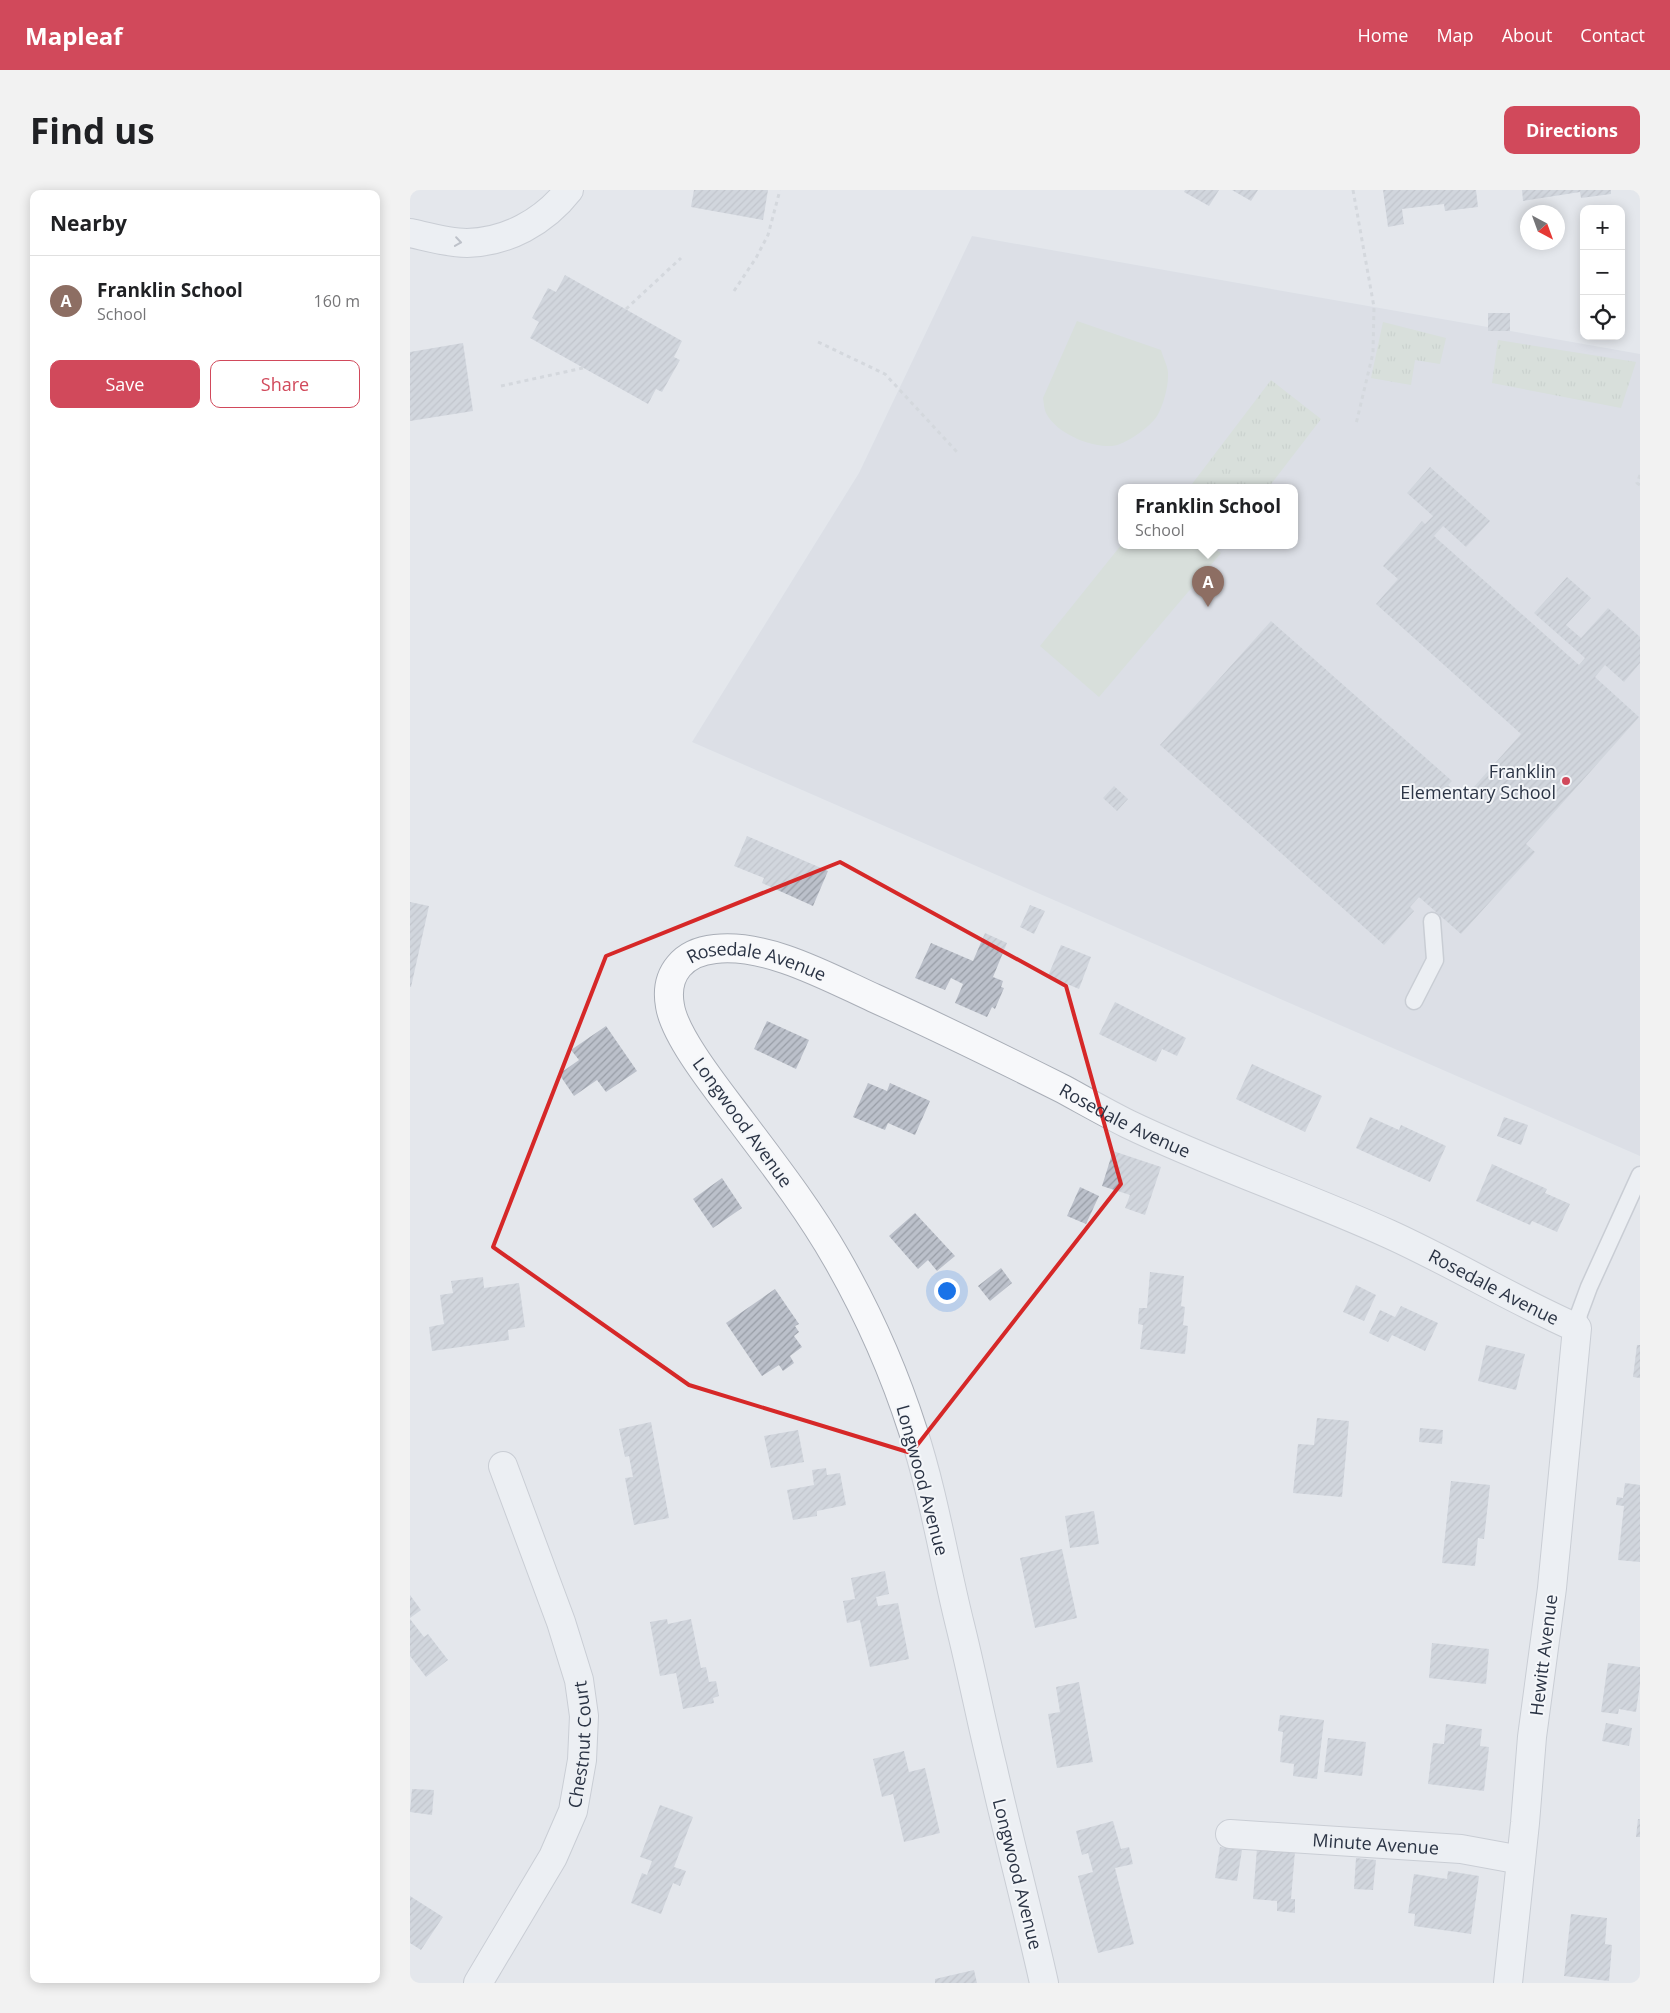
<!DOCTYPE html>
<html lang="en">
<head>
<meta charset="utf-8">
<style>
	body { margin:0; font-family:"Open Sans",sans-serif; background:#f2f2f2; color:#202124 }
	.controls { position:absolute; right:15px; top:15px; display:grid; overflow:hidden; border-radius:10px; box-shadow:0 2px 12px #0003 }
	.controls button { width:45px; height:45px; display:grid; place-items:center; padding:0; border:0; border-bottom:1px solid #e0e0e0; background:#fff; color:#202124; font:25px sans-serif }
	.compass { position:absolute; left:1110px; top:15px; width:45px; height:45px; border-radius:50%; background:#fff; box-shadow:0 2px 12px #0003; rotate:139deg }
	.you { position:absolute; left:536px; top:1100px; width:18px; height:18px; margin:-12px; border:4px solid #fff; border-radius:50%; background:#1a73e8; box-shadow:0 0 0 8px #1a73e833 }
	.badge { display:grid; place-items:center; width:32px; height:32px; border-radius:50%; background:#d1495b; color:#fff; font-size:16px; font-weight:700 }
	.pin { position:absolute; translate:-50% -41px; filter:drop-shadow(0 1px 2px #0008) }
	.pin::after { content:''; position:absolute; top:26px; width:18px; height:15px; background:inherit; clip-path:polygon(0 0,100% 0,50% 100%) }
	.popup { position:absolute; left:708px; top:294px; width:180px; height:65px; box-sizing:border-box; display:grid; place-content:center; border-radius:10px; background:#fff; filter:drop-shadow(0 1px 4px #0005); font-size:16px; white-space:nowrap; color:#757577 }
	.popup b { font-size:19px; color:#202124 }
	.popup::after { content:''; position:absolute; left:50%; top:100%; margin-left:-10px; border:10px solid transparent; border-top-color:#fff }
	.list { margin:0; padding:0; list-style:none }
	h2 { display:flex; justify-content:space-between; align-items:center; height:65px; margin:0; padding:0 20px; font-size:21px }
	h2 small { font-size:16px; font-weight:400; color:#757577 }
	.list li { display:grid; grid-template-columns:32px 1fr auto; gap:15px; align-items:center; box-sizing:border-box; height:90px; padding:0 20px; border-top:1px solid #e0e0e0 }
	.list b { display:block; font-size:19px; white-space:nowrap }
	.list p { margin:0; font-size:16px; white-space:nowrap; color:#757577 }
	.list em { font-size:16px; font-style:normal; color:#757577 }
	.actions { display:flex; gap:10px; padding:15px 20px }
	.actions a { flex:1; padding:11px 0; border:1px solid #d1495b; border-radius:10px; text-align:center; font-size:18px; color:#d1495b }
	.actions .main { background:#d1495b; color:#fff }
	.icon { flex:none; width:28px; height:28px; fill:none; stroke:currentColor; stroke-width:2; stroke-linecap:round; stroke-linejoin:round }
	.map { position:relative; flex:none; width:1230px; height:1793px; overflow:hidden; border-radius:10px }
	header { display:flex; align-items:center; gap:30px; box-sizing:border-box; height:70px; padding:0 25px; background:#d1495b; color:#fff }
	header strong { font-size:24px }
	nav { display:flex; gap:28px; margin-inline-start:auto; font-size:18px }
	.intro { display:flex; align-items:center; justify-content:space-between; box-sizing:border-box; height:120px; padding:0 30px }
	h1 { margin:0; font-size:35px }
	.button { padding:12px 22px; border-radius:10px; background:#d1495b; color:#fff; font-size:18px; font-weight:700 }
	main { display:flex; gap:30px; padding:0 30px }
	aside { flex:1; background:#fff; border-radius:10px; box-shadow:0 2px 12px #0003 }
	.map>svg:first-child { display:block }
	.built { fill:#d2d6de; fill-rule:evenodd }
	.green { fill:#c9d6c5 }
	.park { fill:url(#park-tufts) }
	.building { fill:url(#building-hatch) }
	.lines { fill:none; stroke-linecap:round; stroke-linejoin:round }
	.service-casing { stroke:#a9aeb7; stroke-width:19 }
	.minor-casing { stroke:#a9aeb7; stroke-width:30 }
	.path { stroke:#c2c5cb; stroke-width:3; stroke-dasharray:4 4; stroke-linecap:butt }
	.service { stroke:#f7f8fa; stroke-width:16 }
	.minor { stroke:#f7f8fa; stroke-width:28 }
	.oneway { stroke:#9196a0 }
	.marked { fill:none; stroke:#d62828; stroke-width:4; stroke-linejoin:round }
	.poi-dot { fill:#d1495b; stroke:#f4f6f9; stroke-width:2 }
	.labels { text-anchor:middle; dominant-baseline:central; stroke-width:4; stroke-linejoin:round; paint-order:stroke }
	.poi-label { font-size:18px; fill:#2b3445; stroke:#f4f6f9; text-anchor:end }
	.street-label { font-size:18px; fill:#2b3445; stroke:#f4f6f9 }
</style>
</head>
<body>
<header>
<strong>Mapleaf</strong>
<nav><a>Home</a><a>Map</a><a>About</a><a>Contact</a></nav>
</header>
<div class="intro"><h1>Find us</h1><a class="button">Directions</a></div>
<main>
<aside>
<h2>Nearby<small></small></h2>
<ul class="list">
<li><span class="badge" style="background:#8d6e63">A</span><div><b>Franklin School</b><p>School</p></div><em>160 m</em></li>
</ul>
<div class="actions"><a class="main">Save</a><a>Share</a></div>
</aside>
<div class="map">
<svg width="1230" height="1793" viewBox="0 0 1230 1793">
	<defs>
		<pattern id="park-tufts" width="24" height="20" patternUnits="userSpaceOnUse" patternTransform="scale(1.25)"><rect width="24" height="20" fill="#c9d6c5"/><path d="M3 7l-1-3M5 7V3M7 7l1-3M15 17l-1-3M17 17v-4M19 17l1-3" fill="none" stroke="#adb8ab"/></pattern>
		<pattern id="building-hatch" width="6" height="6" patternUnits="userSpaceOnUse" patternTransform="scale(1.25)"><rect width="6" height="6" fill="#bbc0ca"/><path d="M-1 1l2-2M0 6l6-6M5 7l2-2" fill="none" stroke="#989da6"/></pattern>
	</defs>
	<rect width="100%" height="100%" fill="#e4e7ec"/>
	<path class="built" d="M562 46 1230 164V966L282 552 449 283ZM712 298H884V356H712Z"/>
	<g class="green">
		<path d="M667 131 751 160C753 168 759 178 758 186 758 198 753 216 747 226 740 237 715 255 702 256 680 257 647 244 636 223 634 219 634 213 633 208Z"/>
		<path d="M712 354 799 356 811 363 689 507 630 456Z"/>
	</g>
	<g class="park">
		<path d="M973 132 1036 148 1030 174 1005 170 1001 195 961 188Z"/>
		<path d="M1088 150 1226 172 1211 218 1082 193Z"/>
		<path d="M861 190 911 229 858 298H779Z"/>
	</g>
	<g class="building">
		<path d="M284 0H358L353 30 281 17Z"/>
		<path d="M775 0H809L799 16 774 2Z"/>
		<path d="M822 0H848L841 11Z"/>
		<path d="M973 0H1066L1068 17 1035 21 1034 14 992 19 994 34 978 37Z"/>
		<path d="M1112 0H1201V4L1171 8 1170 2 1113 11Z"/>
		<path d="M155 85 272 151 264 167 270 170 252 202 246 199 238 214 120 148 129 132 122 128 138 98 146 102Z"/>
		<rect x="1078" y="123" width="22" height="18"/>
		<path d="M53 153 63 221 0 231V162Z"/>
		<path d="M1020 277 1080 331 1056 357 1033 336 1024 346 1169 475 1175 468 1124 423 1157 387 1181 408 1156 435 1171 448 1198 418 1230 447V473L1214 492 1195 475 1185 487 1229 527 1116 654 1125 662 1051 744 1009 707 1000 717 1004 721 974 755 750 555 861 431 1042 591 1038 595 1054 608 1111 544 966 414 988 389 973 376 1012 331 1015 334 1023 326 997 303Z"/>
		<path d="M704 596 718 609 707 621 693 608Z"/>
		<path d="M337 646 418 681 403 716 352 693 354 688 324 676Z"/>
		<path d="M0 712 19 716 1 797H0Z"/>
		<path d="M620 715 635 721 624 744 610 737Z"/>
		<path d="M575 743 597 753 583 787 593 791 591 797 594 798 585 819 582 817 577 827 545 813 553 794 541 788 535 800 505 788 521 753 563 771Z"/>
		<path d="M651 755 681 767 669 799 638 786Z"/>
		<path d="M705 812 776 848 767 866 752 859 746 872 689 844Z"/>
		<path d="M357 831 399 850 386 879 344 859Z"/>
		<path d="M196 836 227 881 196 902 187 890 164 906 149 884 169 870 161 860Z"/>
		<path d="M842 874 912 906 895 942 826 909Z"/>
		<path d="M458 893 477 901 480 893 520 911 505 945 478 933 475 940 443 927Z"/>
		<path d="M960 927 989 940 991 935 1036 956 1020 992 946 958Z"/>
		<path d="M1094 927 1118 935 1111 955 1087 946Z"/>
		<path d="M703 961 751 977 735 1025 715 1018 720 1005 692 996Z"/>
		<path d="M1082 974 1137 999 1135 1003 1160 1014 1147 1042 1122 1031 1120 1035 1066 1011Z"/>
		<path d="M312 988 332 1018 303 1038 283 1009Z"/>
		<path d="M670 997 689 1006 676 1034 657 1026Z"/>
		<path d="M505 1023 545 1066 527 1081 518 1070 508 1079 479 1046Z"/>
		<path d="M591 1078 602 1093 580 1111 568 1096Z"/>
		<path d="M740 1082 774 1086 771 1116 775 1117 773 1135 778 1136 775 1164 730 1159 733 1135 728 1134 729 1118H737Z"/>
		<path d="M73 1087 74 1098 109 1093 115 1137 98 1140 99 1150 22 1161 19 1137 34 1134 30 1105 43 1103 41 1091Z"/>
		<path d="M946 1095 966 1105 954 1131 933 1122Z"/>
		<path d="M365 1099 389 1134 385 1136 389 1142 384 1146 392 1157 380 1166 384 1173 373 1181 369 1175 352 1186 316 1133Z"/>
		<path d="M991 1116 1028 1133 1015 1161 982 1145 978 1152 959 1143 970 1120 985 1127Z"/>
		<path d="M1076 1155 1115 1164 1106 1200 1068 1191Z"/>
		<path d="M1227 1155H1230V1188L1223 1187Z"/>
		<path d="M907 1228 939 1231 932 1307 883 1303 888 1254 904 1255Z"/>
		<path d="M241 1232 259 1328 224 1335 215 1288 223 1287 219 1266 215 1267 209 1239Z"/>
		<path d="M1010 1238 1033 1240 1032 1254 1009 1252Z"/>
		<path d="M388 1240 394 1272 361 1278 354 1246Z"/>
		<path d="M416 1278 417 1285 430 1283 436 1315 407 1321V1326L383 1330 377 1300 404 1295 402 1280Z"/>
		<path d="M1041 1291 1080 1295 1074 1349 1068 1348 1065 1376 1032 1373Z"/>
		<path d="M1215 1293 1230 1295V1372L1208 1370 1214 1316 1206 1315 1207 1307 1213 1308Z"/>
		<path d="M684 1321 689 1354 660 1358 655 1326Z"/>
		<path d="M652 1359 667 1428 625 1438 610 1368Z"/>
		<path d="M475 1381 479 1404 466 1407 468 1416 488 1413 499 1469 460 1477 450 1430 437 1433 433 1411 445 1409 441 1388Z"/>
		<path d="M0 1405 11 1420 0 1428Z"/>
		<path d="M0 1429 14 1447 18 1444 38 1470 16 1487 0 1466Z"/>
		<path d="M257 1429 258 1434 281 1429 291 1478 296 1477 299 1492 306 1491 309 1506 303 1508 304 1513 273 1519 266 1483 250 1486 240 1432Z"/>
		<path d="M1022 1453 1079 1459 1076 1494 1019 1488Z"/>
		<path d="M1198 1473 1230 1477V1494L1226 1522 1209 1519 1208 1524 1191 1522Z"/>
		<path d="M669 1492 683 1572 647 1578 638 1524 650 1522 646 1497Z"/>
		<path d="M870 1525 914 1530 907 1589 883 1586 884 1574 870 1572 873 1542 868 1541Z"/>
		<path d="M1196 1533 1222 1538 1219 1556 1192 1551Z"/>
		<path d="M1036 1534 1072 1539 1070 1556 1079 1557 1074 1601 1018 1594 1023 1553 1034 1554Z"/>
		<path d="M918 1548 956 1552 952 1586 914 1582Z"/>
		<path d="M494 1561 499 1582 515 1578 530 1643 494 1652 483 1604 472 1607 463 1569Z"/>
		<path d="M2 1599 24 1600 22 1625 0 1622Z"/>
		<path d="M250 1615 283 1627 264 1677 276 1681 270 1696 263 1693 251 1724 221 1713 232 1683 237 1685 242 1671 230 1667Z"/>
		<path d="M1228 1629H1230V1647H1226Z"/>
		<path d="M703 1631 711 1659 719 1657 723 1674 705 1678 724 1754 688 1763 668 1686 683 1682 678 1663 672 1665 666 1641Z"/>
		<path d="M810 1657 832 1660 827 1691 805 1688Z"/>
		<path d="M847 1658 885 1661 881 1709H885V1723L867 1721V1711L843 1709Z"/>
		<path d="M946 1668 966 1670 963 1700 944 1699Z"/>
		<path d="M1038 1681 1069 1686 1061 1744 1004 1736 1005 1724 998 1723 1004 1684 1037 1689Z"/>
		<path d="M0 1706 33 1727 11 1760 0 1753Z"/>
		<path d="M1161 1724 1197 1728 1195 1754 1202 1755 1199 1791 1154 1786Z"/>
		<path d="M564 1780 567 1793H525V1789Z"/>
	</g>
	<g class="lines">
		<g class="service-casing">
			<g id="service">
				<path d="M1004 811 1025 770 1022 731"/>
				<path d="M1167 1138 1169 1124 1179 1097 1230 985"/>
			</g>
		</g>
		<g class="minor-casing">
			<g id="minor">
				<path d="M0 43C18 47 38 53 57 53 97 52 134 32 159 0"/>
				<path id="s1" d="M820 1644 1051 1659 1111 1670"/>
				<path id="s2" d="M68 1793 143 1667 163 1621 172 1570 174 1526 169 1490 151 1432 93 1276"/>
				<path id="s3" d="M634 1793C618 1721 599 1650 583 1579 571 1531 562 1483 550 1435 534 1371 524 1305 503 1241 484 1182 458 1123 427 1069 399 1020 365 976 331 931 311 904 265 848 260 816 254 783 274 762 305 759 357 753 418 787 464 808 528 837 591 868 653 899 675 911 696 923 718 934 803 975 893 1005 979 1044 1043 1073 1103 1110 1167 1138L1142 1398 1122 1547 1115 1633 1098 1793"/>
			</g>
		</g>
		<g class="path">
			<path d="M943 0 964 117 963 163 946 234"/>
			<path d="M324 101 346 68 358 45 370 0"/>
			<path d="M216 119 271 68"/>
			<path d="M408 152 475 184 547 262"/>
			<path d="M91 196 173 178"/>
			<path d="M1230 285 1227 293 1230 295"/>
		</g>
		<use href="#service" class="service"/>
		<use href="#minor" class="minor"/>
	</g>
	<defs><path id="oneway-chevron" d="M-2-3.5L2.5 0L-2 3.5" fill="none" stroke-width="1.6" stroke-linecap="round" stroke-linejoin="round" transform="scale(1.25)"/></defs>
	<use class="oneway" href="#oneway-chevron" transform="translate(48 52) rotate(8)"/>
	<path d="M0 0H1230V1793H0ZM430 672 656 796 711 994 501 1263 279 1195 83 1057 196 766Z" fill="#e4e7ec" fill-opacity=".55" fill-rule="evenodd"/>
	<path class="marked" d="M430 672 656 796 711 994 501 1263 279 1195 83 1057 196 766Z"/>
	<circle class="poi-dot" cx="1156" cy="591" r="5"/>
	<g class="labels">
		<g class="poi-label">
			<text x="1146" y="581">Franklin<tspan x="1146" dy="21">Elementary School</tspan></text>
		</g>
		<g class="street-label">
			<text stroke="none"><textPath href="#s3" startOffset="1186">Rosedale Avenue</textPath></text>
			<text stroke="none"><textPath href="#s3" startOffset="1591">Rosedale Avenue</textPath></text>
			<text transform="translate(333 932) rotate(54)">Longwood Avenue</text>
			<text stroke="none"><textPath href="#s3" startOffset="1996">Rosedale Avenue</textPath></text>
			<text transform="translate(513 1290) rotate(75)">Longwood Avenue</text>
			<text transform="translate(1133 1465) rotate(-83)">Hewitt Avenue</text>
			<text stroke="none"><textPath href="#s2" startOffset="264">Chestnut Court</textPath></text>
			<text stroke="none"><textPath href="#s1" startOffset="146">Minute Avenue</textPath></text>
			<text transform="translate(608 1684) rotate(76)">Longwood Avenue</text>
		</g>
	</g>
</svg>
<div class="controls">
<button>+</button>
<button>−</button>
<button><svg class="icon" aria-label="locate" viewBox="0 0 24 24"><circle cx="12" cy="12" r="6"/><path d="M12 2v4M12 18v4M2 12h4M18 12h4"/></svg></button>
</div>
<svg class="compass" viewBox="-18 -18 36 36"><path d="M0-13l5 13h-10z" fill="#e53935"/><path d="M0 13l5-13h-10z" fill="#757577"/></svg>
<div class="you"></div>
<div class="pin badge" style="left:798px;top:417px;background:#8d6e63">A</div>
<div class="popup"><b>Franklin School</b>School</div>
</div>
</main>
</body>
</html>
